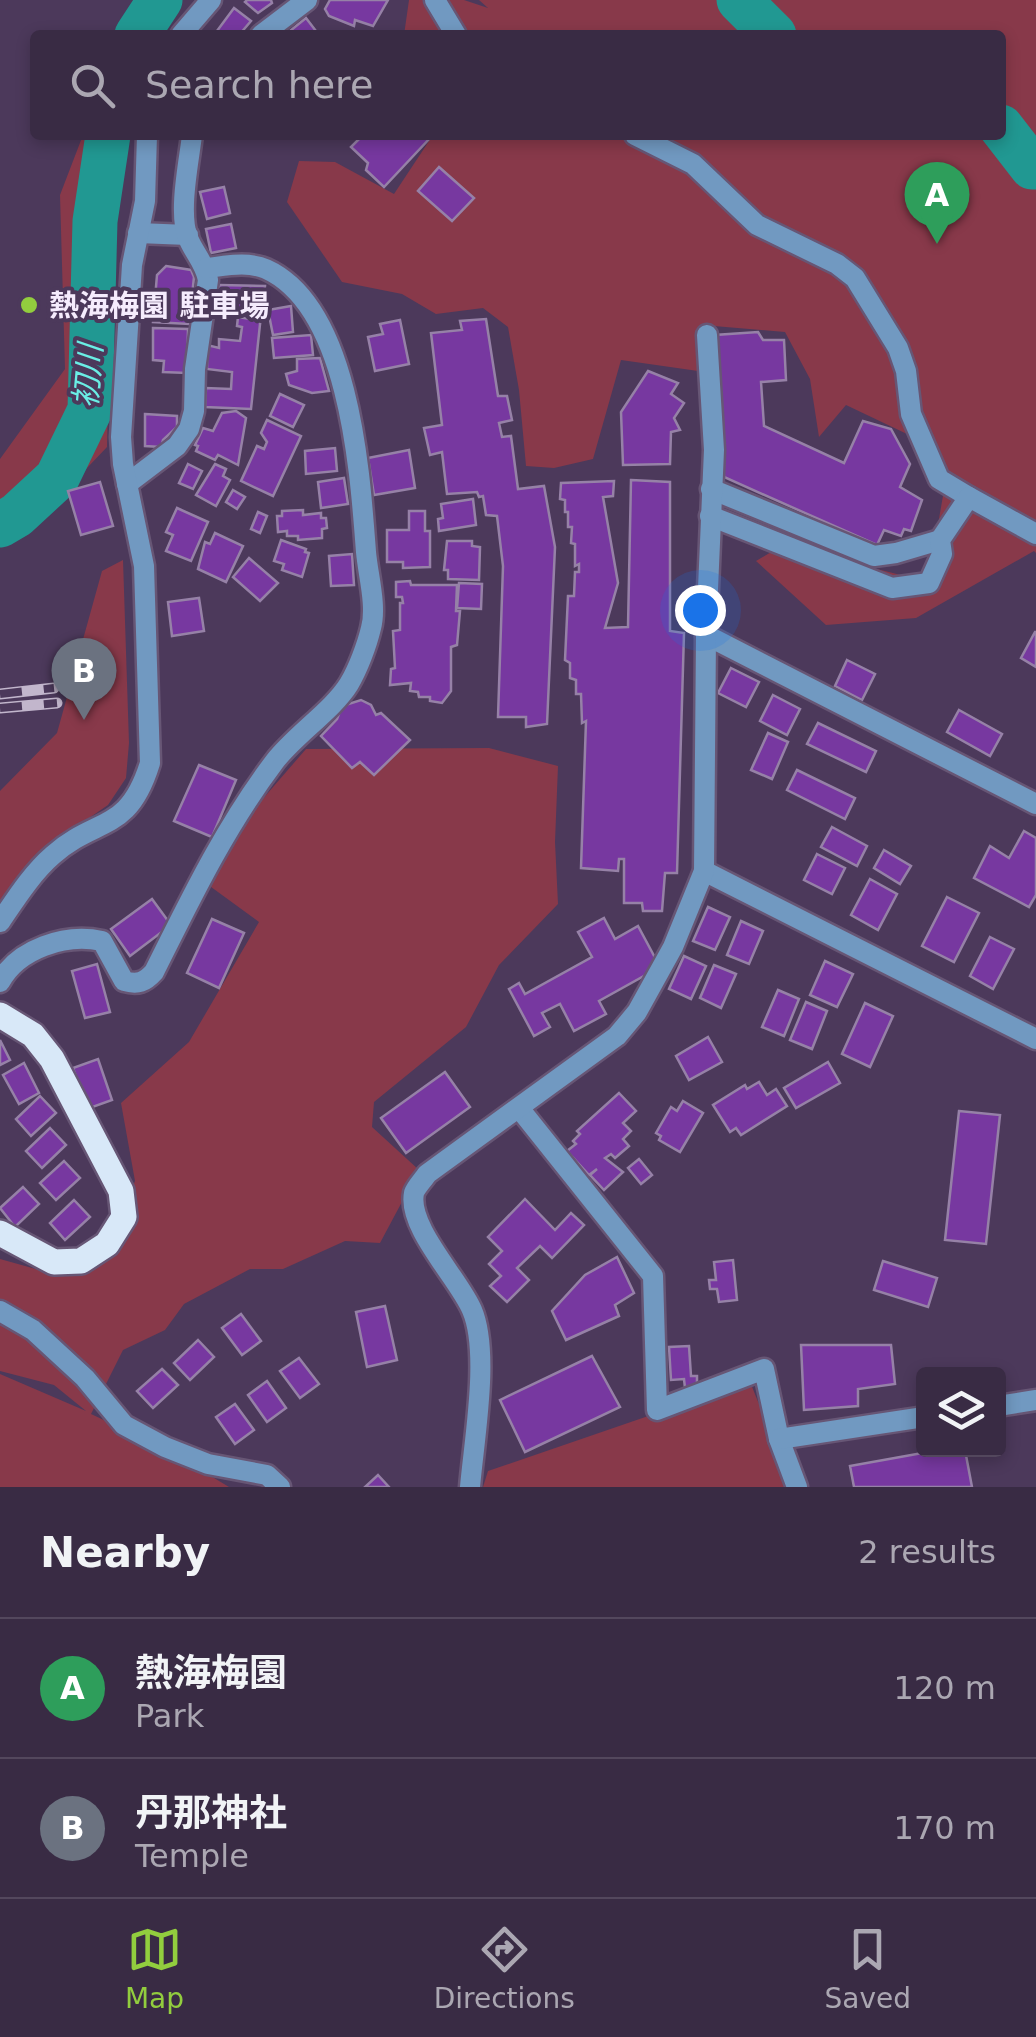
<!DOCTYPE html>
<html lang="en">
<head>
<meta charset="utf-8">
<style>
	body { margin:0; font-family:"DejaVu Sans","Noto Sans JP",sans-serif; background:#40334b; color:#f1f3f6 }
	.controls { position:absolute; right:30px; bottom:30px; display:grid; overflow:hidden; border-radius:10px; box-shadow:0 5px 15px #0003 }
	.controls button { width:90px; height:90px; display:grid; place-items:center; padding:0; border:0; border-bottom:2px solid #53475d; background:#392b44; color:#f1f3f6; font:50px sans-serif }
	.you { position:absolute; left:700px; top:610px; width:35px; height:35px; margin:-25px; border:8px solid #fff; border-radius:50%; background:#1a73e8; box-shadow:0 0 0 15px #1a73e833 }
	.badge { display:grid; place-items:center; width:65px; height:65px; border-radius:50%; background:#92cd3e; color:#fff; font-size:32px; font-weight:700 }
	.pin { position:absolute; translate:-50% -82px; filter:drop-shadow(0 2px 5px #0008) }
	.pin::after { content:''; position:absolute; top:52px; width:35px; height:30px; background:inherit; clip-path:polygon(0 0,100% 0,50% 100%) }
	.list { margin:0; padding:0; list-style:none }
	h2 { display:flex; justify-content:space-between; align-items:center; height:130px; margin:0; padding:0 40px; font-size:42px }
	h2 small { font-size:32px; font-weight:400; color:#aba7b2 }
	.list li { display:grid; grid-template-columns:65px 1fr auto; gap:30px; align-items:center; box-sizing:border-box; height:140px; padding:0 40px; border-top:2px solid #53475d }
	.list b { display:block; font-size:38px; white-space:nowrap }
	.list p { margin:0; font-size:32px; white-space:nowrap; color:#aba7b2 }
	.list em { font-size:32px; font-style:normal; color:#aba7b2 }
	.icon { flex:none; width:55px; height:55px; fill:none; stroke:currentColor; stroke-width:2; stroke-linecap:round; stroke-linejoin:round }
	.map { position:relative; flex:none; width:1036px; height:1487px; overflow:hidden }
	.search { position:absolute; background:#392b44; box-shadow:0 5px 15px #0003; left:30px; right:30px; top:30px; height:110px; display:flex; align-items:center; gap:25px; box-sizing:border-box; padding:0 35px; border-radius:10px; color:#aba7b2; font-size:38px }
	.sheet { height:410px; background:#392b44 }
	nav { display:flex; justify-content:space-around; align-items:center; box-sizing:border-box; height:140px; border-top:2px solid #53475d; background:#392b44; font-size:28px; color:#aba7b2 }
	nav a { display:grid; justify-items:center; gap:5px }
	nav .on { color:#92cd3e }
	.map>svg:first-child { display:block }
	.green { fill:#88394a }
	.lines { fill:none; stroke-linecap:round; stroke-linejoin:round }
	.river { stroke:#219892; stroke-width:45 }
	.building { fill:#7738a0; stroke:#9681a7; stroke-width:2.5 }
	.minor-casing { stroke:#675675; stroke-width:25 }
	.tertiary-casing { stroke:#675675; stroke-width:25 }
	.primary-casing { stroke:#675675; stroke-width:30 }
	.minor { stroke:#7199c1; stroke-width:20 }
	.tertiary { stroke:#7199c1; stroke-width:20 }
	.primary { stroke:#d8e8f8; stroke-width:25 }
	.rail-casing { stroke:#c2b6cc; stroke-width:11 }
	.rail { stroke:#4c395b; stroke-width:8; stroke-dasharray:22; stroke-linecap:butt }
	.poi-dot { fill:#92cd3e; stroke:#4c395b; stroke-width:4 }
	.labels { text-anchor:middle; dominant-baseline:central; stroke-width:8; stroke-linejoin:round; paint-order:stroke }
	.poi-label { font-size:30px; font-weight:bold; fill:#f5ecfd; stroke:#4c395b; text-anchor:start }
	.water-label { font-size:32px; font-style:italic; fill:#6aeee5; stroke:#4c395b }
</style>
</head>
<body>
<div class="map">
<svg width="1036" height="1487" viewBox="0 0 1036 1487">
	<rect width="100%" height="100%" fill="#4c395b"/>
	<g class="green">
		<path d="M409 0H464L488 8 479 0H1036V553L1034 551 916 618 826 625 756 561 783 545 928 582 944 490 907 434 846 405 819 437 810 379 785 332 702 325 698 371 621 360 593 459 554 468 526 466 519 390 508 327 483 308 436 314 402 294 342 282 287 202 299 161 335 162 394 194 433 135H1001V35H404Z"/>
		<path d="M83 135H118L112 229 107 447 47 510 0 535V459L65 369 60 195Z"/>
		<path d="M123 560 129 743 126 778 108 805 44 849 0 902V791L57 733 102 571Z"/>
		<path d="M489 748 558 766 555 842 558 904 499 965 466 1027 374 1102 372 1127 419 1170 380 1243 345 1241 283 1269H250L184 1304 165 1330 123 1350 91 1414 166 1449 229 1487H0V1374L86 1411 54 1385 0 1371V1259L43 1271 113 1236 135 1181 121 1103 189 1042 259 922 196 876 306 749Z"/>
		<path d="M750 1381C763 1419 785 1451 803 1487H483L488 1471Z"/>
	</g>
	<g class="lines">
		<g class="river">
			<path d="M739 0 774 35"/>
			<path d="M137 35 160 0"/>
			<path d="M1001 127 1032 167H1036"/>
			<path d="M0 525 17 515 57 478 90 410 95 221 108 135"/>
		</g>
	</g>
	<g class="building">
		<path d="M247 0H271L272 3 258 13 245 2Z"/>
		<path d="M330 0H388L373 26 355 20 354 26 329 16 325 9Z"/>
		<path d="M234 8 251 21 239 35H214Z"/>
		<path d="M306 18 319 35H285Z"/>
		<path d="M363 135H428L431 137 384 187 366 170 368 163 351 147Z"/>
		<path d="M439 167 474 198 452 221 418 191Z"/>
		<path d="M224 187 230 213 207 219 200 192Z"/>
		<path d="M231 224 236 248 211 253 206 229Z"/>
		<path d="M166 266 191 270 194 277 189 324 153 322 157 275Z"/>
		<path d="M219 285 265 286 263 309 225 310 224 299H218Z"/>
		<path d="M291 306 293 332 273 335 268 310Z"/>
		<path d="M252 313 261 315 251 409 205 407 206 388 231 389 232 372 207 369V345L219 348V339L240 341 242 327 237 326 238 317 251 319Z"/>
		<path d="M486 319 498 396H507L512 420 499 423 502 437 511 436 518 489 544 486 555 547 547 724 526 727V717H498L503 566 497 516 486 515 483 496 479 497 477 492 447 494 442 452 430 455 424 428 442 425 431 333 462 330 460 321Z"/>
		<path d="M400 320 409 364 375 371 368 337 383 334 380 324Z"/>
		<path d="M153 328 188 329 187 373 163 372 164 361 153 360Z"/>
		<path d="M758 332 763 340H784L786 380 761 382 764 426 844 463 863 421 891 429 910 464 900 487 922 500 911 531 904 529 901 536 884 530 877 545 724 477 715 335Z"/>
		<path d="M311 335 313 355 274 358 272 338Z"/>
		<path d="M320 358 329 391 312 393 289 385 286 374 297 371V359Z"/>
		<path d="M648 371 678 383 671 394 684 403 674 418 680 430 671 432 670 464 623 465 621 412Z"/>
		<path d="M280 394 304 405 293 427 270 416Z"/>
		<path d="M236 411 246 418 238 465 218 455 215 460 196 451 198 446 195 445 203 428 213 431 222 413Z"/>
		<path d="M145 414 177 416V427L163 440 161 447 145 446Z"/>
		<path d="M267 420 301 436 273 496 241 481 257 446 264 449 267 442 261 433Z"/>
		<path d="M335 448 337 471 306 474 305 451Z"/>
		<path d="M409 450 415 488 374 495 368 458Z"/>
		<path d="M188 464 202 471 193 489 179 483Z"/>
		<path d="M215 464 226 469 223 476 230 480 216 506 196 495Z"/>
		<path d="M344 478 348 504 321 508 318 482Z"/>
		<path d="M631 480 670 482V631L684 633 677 873H665L662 911H643L642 903H624V859H619L618 871 581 868 586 721 582 723 581 694H576V680L570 678V663L565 660 568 596H574L575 572H579V564L575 566V544L571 543 572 527H568V512H565V500L560 499 561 483 614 481 613 496 603 497 618 583 605 628 628 627Z"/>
		<path d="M100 482 113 526 81 535 68 491Z"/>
		<path d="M233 490 245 497 237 509 226 502Z"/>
		<path d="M473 499 476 525 439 531 438 519 443 518 441 504Z"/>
		<path d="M177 508 208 522 191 561 166 551 173 535 166 532Z"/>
		<path d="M303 510V515L321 513V518H326L327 528 322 529V538L298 540V536H287V531L278 532 277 516H282V511Z"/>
		<path d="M409 511H425V531H430V567L403 568V562H387V530H409Z"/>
		<path d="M258 512 267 516 260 533 251 529Z"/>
		<path d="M215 533 243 546 226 582 198 569 205 542 210 544Z"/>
		<path d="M281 540 306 549 305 552 309 553 302 577 282 570 284 564 274 561Z"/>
		<path d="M447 541H472V546L480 547 479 580 448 579V570H444Z"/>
		<path d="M352 554 354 585 331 586 329 556Z"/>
		<path d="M249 558 278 583 260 601 233 577Z"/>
		<path d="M410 581 411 585H457L456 611H460L457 645 451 647V691L442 703 430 701V697H419L418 692 410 691 411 683 390 685 391 669 395 668 393 631 400 630V603H403L402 597H396V582Z"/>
		<path d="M459 583 482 584 481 609 457 608Z"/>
		<path d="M199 598 204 631 172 636 168 602Z"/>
		<path d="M1035 632H1036V667L1021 658Z"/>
		<path d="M847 660 875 674 862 700 835 686Z"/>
		<path d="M731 668 759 682 746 707 718 693Z"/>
		<path d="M773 695 800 709 787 735 760 721Z"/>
		<path d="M361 700 371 705 376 715 381 713 410 740 374 775 360 762 352 768 321 736 337 719 342 706Z"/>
		<path d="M959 710 1002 734 990 756 947 732Z"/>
		<path d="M818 723 876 751 866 772 807 744Z"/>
		<path d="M768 733 788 742 772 779 751 770Z"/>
		<path d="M199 765 236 780 212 837 174 821Z"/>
		<path d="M797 770 855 798 845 819 787 790Z"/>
		<path d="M832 827 867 846 857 866 821 847Z"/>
		<path d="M1024 831 1036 838V895L1029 907 974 878 990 846 1009 858Z"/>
		<path d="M884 850 911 866 900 884 874 868Z"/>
		<path d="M817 854 845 868 832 894 804 880Z"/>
		<path d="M870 879 897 894 878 930 851 915Z"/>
		<path d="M947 897 979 913 954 962 922 946Z"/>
		<path d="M152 899 171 925 130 956 111 929Z"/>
		<path d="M708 907 730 917 715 950 693 941Z"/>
		<path d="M604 918 615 939 638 926 660 967 599 1001 606 1014 574 1031 560 1004 542 1013 550 1027 534 1036 509 989 519 983 525 994 592 957 578 932Z"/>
		<path d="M212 919 244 933 219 988 187 973Z"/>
		<path d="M741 921 763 931 749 964 727 955Z"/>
		<path d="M990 937 1014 949 993 989 970 976Z"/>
		<path d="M684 956 706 966 691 999 669 989Z"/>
		<path d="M825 961 853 974 837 1007 810 995Z"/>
		<path d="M97 964 110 1012 85 1018 72 971Z"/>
		<path d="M714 965 736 974 721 1008 700 998Z"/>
		<path d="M778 990 799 999 784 1036 762 1027Z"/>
		<path d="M806 1002 827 1011 812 1049 790 1040Z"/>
		<path d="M865 1003 893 1016 870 1067 842 1054Z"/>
		<path d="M708 1037 722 1062 689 1080 676 1056Z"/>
		<path d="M0 1040 10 1060 0 1065Z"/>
		<path d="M98 1059 112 1100 87 1109 73 1068Z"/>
		<path d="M828 1062 840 1083 796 1108 784 1088Z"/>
		<path d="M24 1063 39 1093 19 1104 3 1075Z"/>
		<path d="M445 1072 470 1107 406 1153 381 1118Z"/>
		<path d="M759 1082 767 1095 776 1089 787 1106 741 1135 736 1128 730 1132 713 1105 745 1085 747 1089Z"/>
		<path d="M619 1093 636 1111 623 1123 631 1131 623 1139 629 1146 615 1158 611 1154 605 1158 623 1172 604 1190 590 1175 597 1169 589 1175 567 1151 576 1144 573 1141 580 1134 577 1131Z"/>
		<path d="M40 1096 56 1113 31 1136 16 1119Z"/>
		<path d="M683 1101 703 1113 680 1152 659 1140 661 1136 656 1133 671 1107 677 1111Z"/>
		<path d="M959 1111 1000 1115 986 1244 945 1240Z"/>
		<path d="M50 1128 66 1145 42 1168 26 1151Z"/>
		<path d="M639 1159 652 1175 641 1184 628 1168Z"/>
		<path d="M64 1161 80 1178 56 1200 40 1183Z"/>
		<path d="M23 1187 39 1204 15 1227 0 1208Z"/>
		<path d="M525 1199 555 1230 571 1213 584 1225 552 1258 540 1246 517 1268 529 1280 507 1302 490 1286 501 1276 489 1264 502 1251 488 1237Z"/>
		<path d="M74 1200 90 1217 65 1240 50 1223Z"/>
		<path d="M617 1257 634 1293 615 1305 619 1316 566 1340 552 1311 585 1275Z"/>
		<path d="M733 1260 737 1300 719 1302 717 1289H710L709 1280H716L714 1262Z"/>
		<path d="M883 1261 937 1278 928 1307 874 1290Z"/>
		<path d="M385 1306 397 1360 367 1367 356 1312Z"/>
		<path d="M241 1314 261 1341 242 1355 222 1328Z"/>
		<path d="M198 1340 214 1357 190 1380 174 1363Z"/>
		<path d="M801 1345H891L895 1384 858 1389V1406L804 1410Z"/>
		<path d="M689 1346 691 1376H697V1385L685 1388 684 1379 671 1380 669 1347Z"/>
		<path d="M592 1356 620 1407 525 1452 500 1400Z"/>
		<path d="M299 1358 319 1384 300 1398 280 1371Z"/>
		<path d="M162 1369 178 1385 153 1408 137 1391Z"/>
		<path d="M267 1381 286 1408 267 1422 248 1395Z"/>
		<path d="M235 1404 254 1430 235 1444 216 1417Z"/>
		<path d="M939 1450H965L972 1487H854L850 1466Z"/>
		<path d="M378 1475 389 1487H365Z"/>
	</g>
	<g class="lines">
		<g class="minor-casing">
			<g id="minor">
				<path d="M435 0 456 35"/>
				<path d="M261 35 307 0"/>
				<path d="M635 135 693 164 757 225 837 264 855 278 898 348 906 371 911 414 939 479 969 497"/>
				<path d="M138 233 188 235"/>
				<path d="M127 484 177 446 189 429 194 411 195 369 208 280C205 263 194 253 188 238 178 212 189 162 192 135"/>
				<path d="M711 489 874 556 896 553 940 540"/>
				<path d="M710 516 892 588 929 583 942 554 940 540 969 497 1036 534"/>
				<path d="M706 635 1036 804"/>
				<path d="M704 871 1036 1039"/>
				<path d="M0 982C18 949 65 933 102 941L124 981C138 985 145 982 154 972 191 898 225 827 275 761 295 735 333 710 349 684 358 669 367 645 371 628 377 606 368 575 366 552 360 473 350 307 266 269 248 261 225 266 206 268"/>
				<path d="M519 1108 653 1276 657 1410 764 1369 779 1439 797 1487"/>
				<path d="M0 1311 33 1330 85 1378 124 1425 165 1447 208 1464 267 1475 280 1487"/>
				<path d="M998 1406 1036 1400"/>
				<path d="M779 1439 924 1417"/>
				<path d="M470 1487C474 1440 490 1352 472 1310 459 1279 407 1227 414 1193 416 1187 424 1179 427 1174L617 1036 637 1012 673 947 704 871 706 635 714 450 707 335"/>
			</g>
		</g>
		<g class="tertiary-casing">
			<g id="tertiary">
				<path d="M181 35 211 0"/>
				<path d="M0 922C15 900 32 873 53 855 97 816 128 834 150 763L144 566 123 464 121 437 132 265 145 201 147 135"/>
			</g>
		</g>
		<g class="primary-casing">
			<path id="primary" d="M0 1015 33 1035 52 1059 121 1191 124 1217 107 1244 81 1261 54 1262 0 1233"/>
		</g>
		<use href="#minor" class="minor"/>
		<use href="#tertiary" class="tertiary"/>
		<use href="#primary" class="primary"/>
		<g class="rail-casing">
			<g id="rail">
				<path d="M0 694 54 688"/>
				<path d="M0 708 57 703"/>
			</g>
		</g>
		<use href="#rail" class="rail"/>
	</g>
	<circle class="poi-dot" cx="29" cy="305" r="10"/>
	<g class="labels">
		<g class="poi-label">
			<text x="49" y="305">熱海梅園 駐車場</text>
		</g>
		<g class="water-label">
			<text transform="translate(88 376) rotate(-85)">初川</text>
		</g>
	</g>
</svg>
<div class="controls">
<button><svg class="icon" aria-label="layers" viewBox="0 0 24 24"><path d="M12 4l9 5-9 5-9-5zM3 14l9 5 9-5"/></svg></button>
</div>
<div class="you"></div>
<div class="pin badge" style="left:937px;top:244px;background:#2e9e5b">A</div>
<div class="pin badge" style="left:84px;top:720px;background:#6b7280">B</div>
<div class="search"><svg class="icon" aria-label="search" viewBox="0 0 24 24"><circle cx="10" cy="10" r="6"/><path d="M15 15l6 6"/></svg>Search here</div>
</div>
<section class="sheet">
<h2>Nearby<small>2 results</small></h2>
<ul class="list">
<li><span class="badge" style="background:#2e9e5b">A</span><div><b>熱海梅園</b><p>Park</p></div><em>120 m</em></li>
<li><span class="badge" style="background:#6b7280">B</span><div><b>丹那神社</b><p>Temple</p></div><em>170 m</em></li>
</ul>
</section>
<nav>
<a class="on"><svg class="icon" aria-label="map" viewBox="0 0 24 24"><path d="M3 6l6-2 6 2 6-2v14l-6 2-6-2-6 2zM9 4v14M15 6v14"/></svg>Map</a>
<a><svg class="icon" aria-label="directions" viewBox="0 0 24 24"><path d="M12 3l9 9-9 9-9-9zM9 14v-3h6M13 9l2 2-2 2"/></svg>Directions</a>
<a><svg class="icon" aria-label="saved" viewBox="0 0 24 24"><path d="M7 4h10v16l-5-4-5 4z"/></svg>Saved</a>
</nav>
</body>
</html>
